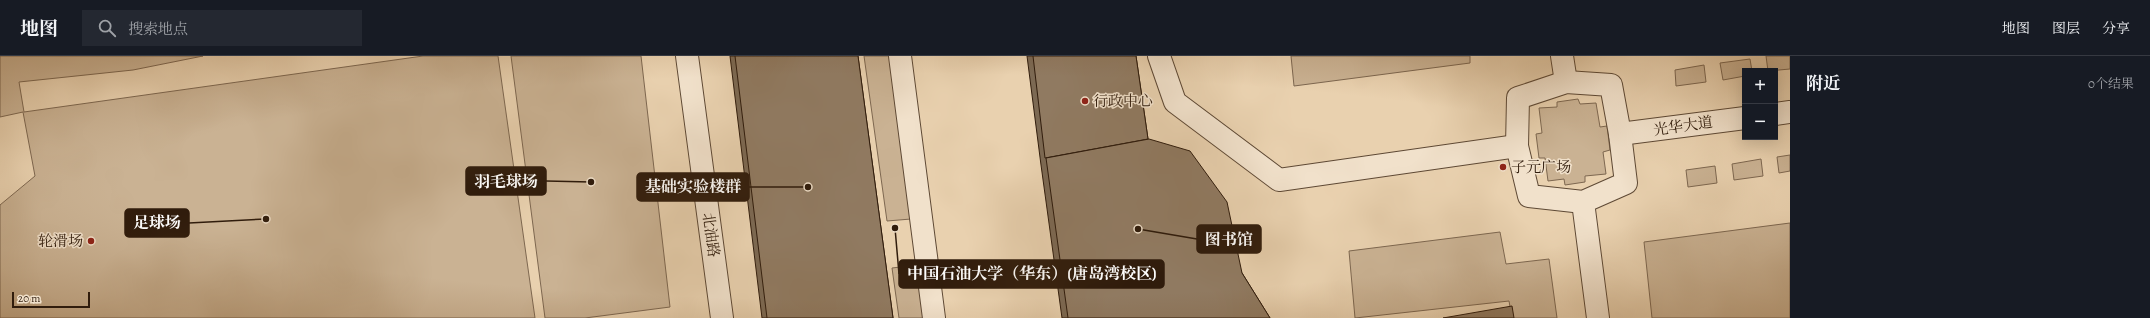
<!DOCTYPE html>
<html lang="zh">
<head>
<meta charset="utf-8">
<style>
	body { margin:0; font-family:Alegreya,"Noto Serif SC",serif; background:#242831; color:#f1f3f6 }
	.controls { position:absolute; right:12px; top:12px; display:grid; overflow:hidden; border-radius:0px; box-shadow:0 4px 16px #0002 }
	.controls button { width:36px; height:36px; display:grid; place-items:center; padding:0; border:0; border-bottom:1px solid #363941; background:#171b24; color:#f1f3f6; font:20px sans-serif }
	.scale { position:absolute; left:12px; bottom:10px; width:78px; box-sizing:border-box; padding-left:4px; border:2px solid #301c0c; border-top:0; font-size:11px; line-height:14px; white-space:nowrap; color:#301c0c; -webkit-text-stroke:3px #f1e1cb; paint-order:stroke }
	.list { margin:0; padding:0; list-style:none }
	h2 { display:flex; justify-content:space-between; align-items:center; height:52px; margin:0; padding:0 16px; font-size:17px }
	h2 small { font-size:13px; font-weight:400; color:#9ea1a6 }
	.icon { flex:none; width:22px; height:22px; fill:none; stroke:currentColor; stroke-width:2; stroke-linecap:round; stroke-linejoin:round }
	.map { position:relative; flex:none; width:1790px; height:262px; overflow:hidden }
	header { display:flex; align-items:center; gap:24px; box-sizing:border-box; height:56px; padding:0 20px; background:#171b24; border-bottom:1px solid #363941 }
	header strong { font-size:19px }
	nav { display:flex; gap:22px; margin-inline-start:auto; font-size:14px }
	.search { width:280px; height:36px; background:#242831; display:flex; align-items:center; gap:10px; box-sizing:border-box; padding:0 14px; border-radius:0px; color:#9ea1a6; font-size:15px }
	main { display:flex }
	aside { flex:1; background:#171b24 }
	.map>svg:first-child { display:block }
	.green { fill:#cab293; stroke:#7d6750 }
	.lines { fill:none; stroke-linecap:round; stroke-linejoin:round }
	.minor-casing { stroke:#5e4935; stroke-width:24 }
	.minor { stroke:#f1e1cb; stroke-width:22 }
	.wall { fill:#7c6953; stroke:#301c0c }
	.building { fill:#907a61; stroke:#301c0c }
	.poi-dot { fill:#8f2418; stroke:#f1e1cb; stroke-width:1.5 }
	.labels { text-anchor:middle; dominant-baseline:central; stroke-width:3; stroke-linejoin:round; paint-order:stroke }
	.poi-label { font-size:15px; fill:#301c0c; stroke:#f1e1cb; text-anchor:start }
	.street-label { font-size:15px; fill:#301c0c; stroke:#f1e1cb }
	.leader { fill:none; stroke:#301c0c; stroke-width:1.5 }
	.callout-dot { fill:#301c0c; stroke:#f1e1cb; stroke-width:1.5 }
	.callout { fill:#301c0c; stroke:#301c0c; stroke-width:1.5 }
	.callout-label { font-size:16px; text-anchor:middle; font-weight:bold; fill:#fff }
</style>
</head>
<body>
<header>
<strong>地图</strong>
<div class="search"><svg class="icon" aria-label="search" viewBox="0 0 24 24"><circle cx="10" cy="10" r="6"/><path d="M15 15l6 6"/></svg>搜索地点</div>
<nav><a>地图</a><a>图层</a><a>分享</a></nav>
</header>
<main>
<div class="map">
<svg width="1790" height="262" viewBox="0 0 1790 262">
	<rect width="100%" height="100%" fill="#e9d1af"/>
	<filter id="stains"><feTurbulence type="fractalNoise" baseFrequency=".005" numOctaves="4"/><feColorMatrix values="0 0 0 0 .2 0 0 0 0 .09 0 0 0 0 .02 0 0 0 .5 -.17"/></filter>
	<radialGradient id="worn" r=".72"><stop offset=".6" stop-color="#630" stop-opacity="0"/><stop offset="1" stop-color="#630" stop-opacity=".3"/></radialGradient>
	<g class="green">
		<path d="M0 0H203L133 14 19 26 24 56 423 0H498L535 262H0V149L35 120 23 56 0 61Z"/>
		<path d="M511 0H641L670 251 585 262H545Z"/>
		<path d="M864 0H889L911 163 887 165Z"/>
		<path d="M1291 0H1470V7L1294 30Z"/>
		<path d="M1766 0H1790V13L1768 15Z"/>
		<path d="M1750 3 1752 15H1745V20L1723 24 1720 7Z"/>
		<path d="M1704 9 1706 26 1676 30 1675 14Z"/>
		<path d="M1578 43 1580 48 1596 47 1600 71 1607 70 1610 94 1603 96 1606 118 1585 120V126L1565 129 1564 123 1548 125 1545 102H1539L1536 78 1542 77 1539 52 1557 51V46Z"/>
		<path d="M1790 99V115L1779 117 1777 101Z"/>
		<path d="M1761 103 1763 120 1734 124 1732 108Z"/>
		<path d="M1715 110 1717 127 1688 131 1686 114Z"/>
		<path d="M1790 167V262H1652L1644 186Z"/>
		<path d="M1500 176 1506 208 1549 203 1557 262H1512L1509 245 1355 262 1349 195Z"/>
		<path d="M917 209 924 262H899L892 212Z"/>
	</g>
	<g class="lines">
		<g class="minor-casing">
			<g id="minor">
				<path d="M687 0 722 262"/>
				<path d="M900 0 934 262"/>
				<path d="M1159 0 1175 46 1279 124 1517 90"/>
				<path d="M1562 0 1566 26"/>
				<path d="M1566 26 1611 29 1620 78 1626 127 1583 146 1529 140 1517 90 1518 42Z"/>
				<path d="M1775 58 1790 56"/>
				<path d="M1620 78 1745 62"/>
				<path d="M1583 146 1598 262"/>
			</g>
		</g>
		<use href="#minor" class="minor"/>
	</g>
	<g class="wall">
		<path d="M730 0H858L893 262H762Z"/>
		<path d="M1027 0H1136L1148 83 1242 217 1270 262H1062L1041 109Z"/>
	</g>
	<g class="building">
		<path d="M735 0H858L893 262H767Z"/>
		<path d="M1033 0H1136L1148 83 1045 102Z"/>
		<path d="M1149 83 1190 95 1227 146 1242 217 1270 262H1068L1046 102Z"/>
		<path d="M1512 250 1514 262H1443Z"/>
	</g>
	<g class="poi-dot">
		<circle cx="1085" cy="45" r="4"/>
		<circle cx="1503" cy="111" r="4"/>
		<circle cx="91" cy="185" r="4"/>
	</g>
	<g class="labels">
		<g class="poi-label">
			<text x="1093" y="45">行政中心</text>
			<text x="1511" y="111">子元广场</text>
			<text x="83" y="185" text-anchor="end">轮滑场</text>
		</g>
		<g class="street-label">
			<text transform="translate(1683 70) rotate(-8)">光华大道</text>
			<text transform="translate(711 179) rotate(82)">北油路</text>
		</g>
	</g>
	<path class="leader" d="M591 126L546 125M808 131L749 131M266 163L189 167M1138 173L1197 183M895 172L899 218"/>
	<g class="callout-dot">
		<circle cx="591" cy="126" r="4"/>
		<circle cx="808" cy="131" r="4"/>
		<circle cx="266" cy="163" r="4"/>
		<circle cx="1138" cy="173" r="4"/>
		<circle cx="895" cy="172" r="4"/>
	</g>
	<g class="callout">
		<rect x="466" y="111" width="80" height="28" rx="4"/>
		<rect x="637" y="117" width="112" height="28" rx="4"/>
		<rect x="125" y="153" width="64" height="28" rx="4"/>
		<rect x="1197" y="169" width="64" height="28" rx="4"/>
		<rect x="899" y="204" width="265" height="28" rx="4"/>
	</g>
	<g class="callout-label">
		<text x="506" y="131">羽毛球场</text>
		<text x="693" y="136">基础实验楼群</text>
		<text x="157" y="172">足球场</text>
		<text x="1229" y="189">图书馆</text>
		<text x="1032" y="223">中国石油大学（华东）(唐岛湾校区)</text>
	</g>
	<rect width="100%" height="100%" filter="url(#stains)"/>
	<rect width="100%" height="100%" fill="url(#worn)"/>
</svg>
<div class="controls">
<button>+</button>
<button>−</button>
</div>
<div class="scale">20 m</div>
</div>
<aside>
<h2>附近<small>0个结果</small></h2>
<ul class="list">
</ul>
</aside>
</main>
</body>
</html>
